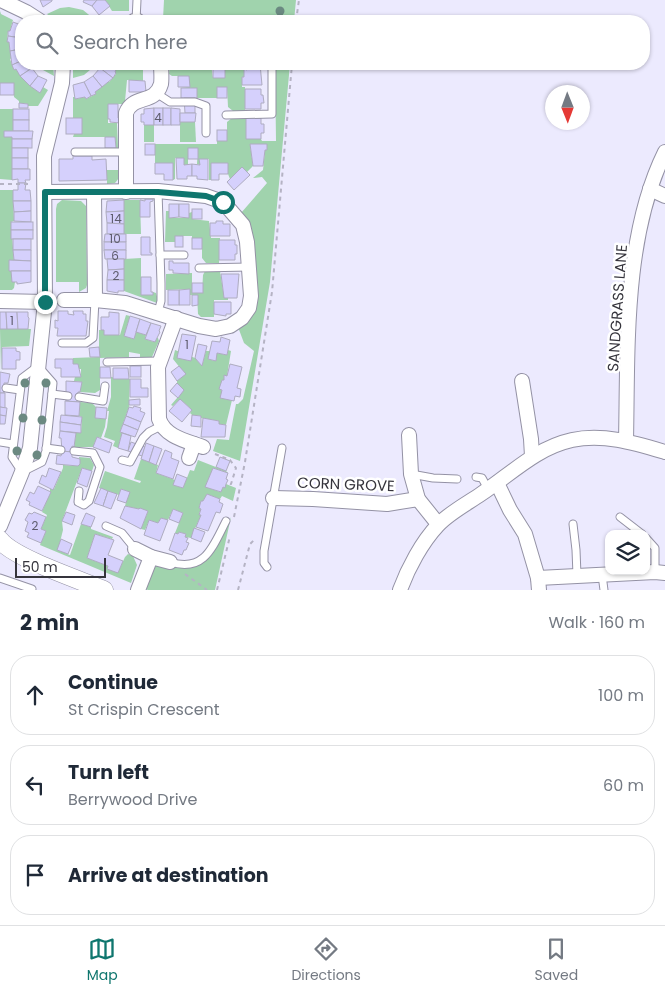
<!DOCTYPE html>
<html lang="en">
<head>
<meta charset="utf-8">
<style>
	body { margin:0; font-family:Poppins,sans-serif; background:#f6f6f7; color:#1f2937 }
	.controls { position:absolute; right:15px; bottom:15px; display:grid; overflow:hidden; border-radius:10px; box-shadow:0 1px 4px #0004 }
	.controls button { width:45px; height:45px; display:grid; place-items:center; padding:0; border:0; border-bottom:1px solid #e0e1e3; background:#fff; color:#1f2937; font:25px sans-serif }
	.compass { position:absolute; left:545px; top:85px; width:45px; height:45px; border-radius:50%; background:#fff; box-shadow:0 1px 4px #0004; rotate:179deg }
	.scale { position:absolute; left:15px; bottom:12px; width:91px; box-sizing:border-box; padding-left:5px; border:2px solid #35343c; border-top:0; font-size:14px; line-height:18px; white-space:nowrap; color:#35343c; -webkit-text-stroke:4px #fff; paint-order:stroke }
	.stop { position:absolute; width:15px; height:15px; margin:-11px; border:4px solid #0f766e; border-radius:50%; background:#fff }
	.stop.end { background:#0f766e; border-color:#fff; box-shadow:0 1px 5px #0008 }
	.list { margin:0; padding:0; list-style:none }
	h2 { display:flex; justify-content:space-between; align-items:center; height:65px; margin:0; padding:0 20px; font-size:21px }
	h2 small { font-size:16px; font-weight:400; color:#747a83 }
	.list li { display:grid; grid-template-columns:32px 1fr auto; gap:15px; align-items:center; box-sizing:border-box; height:80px; margin:0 10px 10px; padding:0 10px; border:1px solid #e0e1e3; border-radius:20px }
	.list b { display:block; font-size:19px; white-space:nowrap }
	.list p { margin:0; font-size:16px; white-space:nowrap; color:#747a83 }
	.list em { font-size:16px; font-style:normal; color:#747a83 }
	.icon { flex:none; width:28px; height:28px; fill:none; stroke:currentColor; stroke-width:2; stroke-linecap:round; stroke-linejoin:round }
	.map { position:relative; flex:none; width:665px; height:590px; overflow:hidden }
	.search { position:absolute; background:#fff; box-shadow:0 1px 4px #0004; left:15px; right:15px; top:15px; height:55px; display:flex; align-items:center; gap:12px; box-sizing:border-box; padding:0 18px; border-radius:20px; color:#747a83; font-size:19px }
	.sheet { height:335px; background:#fff }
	nav { display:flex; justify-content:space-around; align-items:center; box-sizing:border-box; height:70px; border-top:1px solid #e0e1e3; background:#fff; font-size:14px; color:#747a83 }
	nav a { display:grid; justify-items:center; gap:2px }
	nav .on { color:#0f766e }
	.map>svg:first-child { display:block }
	.green { fill:#a0d3ad }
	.building { fill:#d5d0fc; stroke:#aeacc0 }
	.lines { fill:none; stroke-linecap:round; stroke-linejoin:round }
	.service-casing { stroke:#9492a5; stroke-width:9 }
	.minor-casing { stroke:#9492a5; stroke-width:16 }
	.tertiary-casing { stroke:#9492a5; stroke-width:19 }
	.path { stroke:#b5b3c4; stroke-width:2; stroke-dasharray:4 4; stroke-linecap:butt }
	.service { stroke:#fff; stroke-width:7 }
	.minor { stroke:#fff; stroke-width:14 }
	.tertiary { stroke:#fff; stroke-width:18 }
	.tree { fill:#6b8981 }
	.route { stroke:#0f766e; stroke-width:6 }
	.labels { text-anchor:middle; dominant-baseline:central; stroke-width:5; stroke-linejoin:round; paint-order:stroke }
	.number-label { font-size:12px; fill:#5d5b6c }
	.street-label { font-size:15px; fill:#35343c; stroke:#fff }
</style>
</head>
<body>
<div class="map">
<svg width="665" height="590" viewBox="0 0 665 590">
	<rect width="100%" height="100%" fill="#eceafe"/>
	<g class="green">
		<path d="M105 0H129V11H112Z"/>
		<path d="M164 0H296L294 21H221L222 18 213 15 210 21H171L163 19Z"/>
		<path d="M69 7 83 10 94 19 85 21H55L47 14 60 8Z"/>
		<path d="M0 11 1 14 13 20 10 31H8L7 42H9L12 58 10 59 14 70 16 69 30 86 40 92 43 87 48 90 38 106H28V104L19 103V101L14 97 13 83H0Z"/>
		<path d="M38 64H53L54 76 43 70Z"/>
		<path d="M73 64H97L84 75 73 78Z"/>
		<path d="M119 64H143V81L127 80 125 101 123 104H108V123H117L118 148H116L115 137H73L74 134H82V118H73V97H75L76 99 85 97 86 99 96 94 95 92 107 81 109 82 116 74 115 72Z"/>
		<path d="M170 64H211L213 78 225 77V64H248L247 70H244V77H242V87H245V111H233L228 107 227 87H217V98H197V88H181L189 87V76H172L169 74Z"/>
		<path d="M275 64H290L270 282 240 461 213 451 217 439 229 440 236 404H238L243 399 254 351 244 343 238 327 246 320 241 213 267 183 262 177 253 178 263 170 265 150H267V144H250L253 166 247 172 242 168 230 179 228 174 227 163H211V180H209V159H200V165L197 164 198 148H188V165H184V158H175V179L173 180V163H155V144H217V141H227V122L232 118H246V139H261L262 141H276Z"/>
		<path d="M0 109H13V131H4V136L12 137V180L0 179Z"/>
		<path d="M180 122H195L196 142H180Z"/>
		<rect x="144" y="125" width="10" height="17"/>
		<path d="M107 170H119V178L115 183 107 184Z"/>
		<path d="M0 190H13L14 221 11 222 14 260 12 282H15L14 288 12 290H0Z"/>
		<path d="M62 200 81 201 86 206 87 285 86 288 79 292V282H56V209L57 204Z"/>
		<path d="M124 200H140L141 234H124Z"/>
		<path d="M166 211H169V218H188L189 213 192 212V219L209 221 211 238H220L219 263H206L202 258V238H192V236H175V242H165Z"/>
		<path d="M141 258V295H153V292L156 293 158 300 157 303 124 291V259Z"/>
		<path d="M205 271H220L223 290 228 297V300H214V317H201L198 314 197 295H190V289L166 290V274L192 273V293H202L203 275Z"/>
		<path d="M126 315 130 316 124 336 134 339 136 332 146 335 145 339 154 342 156 337 158 338 159 341 152 357H140V354L129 352V357L100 358V390L95 393 80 392 81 382 74 381 75 377 81 376V369H78V364H73V358L99 357V330H104V335H120Z"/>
		<path d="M0 329H31L29 346 2 347 1 373Z"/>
		<path d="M175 350 195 358 202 366 206 351H210L208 359 215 361 217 353 227 355 228 350 231 351 227 376H225L224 380H222L220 389 232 400 226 425 219 424V421L201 418V416L192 415 190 413 192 410 180 399 173 406 171 405 184 390 177 383V381L185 374 173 359Z"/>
		<path d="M111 377 130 379 129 407 120 432 122 433 118 448 113 446 115 441 104 437 107 427 109 411H107L111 397Z"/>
		<path d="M80 402 92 403 96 407 95 418 106 419 105 427 101 438 97 437 93 447H74L76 433H81L82 417 79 416Z"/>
		<path d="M79 457 90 458 94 465 92 471 82 468 62 521 63 530 58 550 70 555 81 524 91 527V529L113 537 112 539 95 534 87 558 108 566 107 569 118 572 125 557 128 554 133 556 137 565 131 583 40 545 46 531 41 529 47 515 42 512 50 492V488L54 489 63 468V465L78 466 80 464Z"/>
		<path d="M141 459 158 465 156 473 175 480 173 485 183 488 190 470 194 471 198 460 226 471 228 473 213 468 206 487 220 492 226 484 236 488 233 501 222 496 220 499 207 494 203 501H201L199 508 201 509 199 514 201 515 191 538 185 537 186 534 179 532 178 534 175 533 183 513 173 509 168 520 161 518 158 523 149 520 145 530 141 529 148 511 125 506 129 492 121 489 119 495 99 488 105 471 140 483 141 481 134 479Z"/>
		<path d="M231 517 215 590H148L144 588 152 570 156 566C165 565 174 568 183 568 212 568 221 539 231 517Z"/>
	</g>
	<g class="building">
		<path d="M40 0H52V1L43 7Z"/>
		<path d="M84 0H97L92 6 83 2Z"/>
		<path d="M97 0H105L110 6 99 15 92 6Z"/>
		<path d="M13 22 21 25V38L8 36V31H10Z"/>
		<path d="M8 36 21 38V49L10 51 9 42H7Z"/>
		<path d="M21 49V61L12 65 10 51Z"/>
		<path d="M21 61V64H29L32 68 20 76 16 69 14 70 12 65Z"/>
		<path d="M103 64 118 65 115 72 116 73 113 78 100 68Z"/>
		<path d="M248 64H260L262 85H242V77H244V69L247 70Z"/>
		<path d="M225 67V78H213V68Z"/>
		<path d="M32 68 38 76 30 86 20 76Z"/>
		<path d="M100 68 113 78 102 87 93 76Z"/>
		<path d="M38 76 47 80 40 93 30 86Z"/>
		<path d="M93 76 102 87 95 92 96 94 91 96 84 82Z"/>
		<path d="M178 76H189L190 87H178Z"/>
		<path d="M129 80 145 81 146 92H129Z"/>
		<path d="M84 82 91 96 86 99 85 97 75 99 73 85Z"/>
		<rect x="0" y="83" width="14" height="12"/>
		<rect x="217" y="87" width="10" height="11"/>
		<rect x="181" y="88" width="16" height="10"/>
		<path d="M245 89H261V95H263L264 103H261V109H245Z"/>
		<path d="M184 98H195V113H185Z"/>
		<path d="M19 103 28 104V108H19Z"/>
		<path d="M108 104H118V118H120V123L110 122V119H108Z"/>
		<path d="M154 108V125H144V122H141V114H144V109Z"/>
		<rect x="154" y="108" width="9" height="17"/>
		<rect x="163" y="108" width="8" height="17"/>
		<path d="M171 108 180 109V125H171Z"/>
		<rect x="13" y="109" width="16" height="11"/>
		<path d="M180 113H196L195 122H180Z"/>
		<rect x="66" y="118" width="16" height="16"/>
		<path d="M246 118H261V124H264V133H261V139H246Z"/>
		<rect x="13" y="120" width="16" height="11"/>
		<rect x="217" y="130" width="10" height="11"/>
		<path d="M4 131H33L32 139H12V137H4Z"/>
		<path d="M105 137H115L116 148H105Z"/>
		<rect x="12" y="139" width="20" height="9"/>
		<rect x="145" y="144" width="10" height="11"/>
		<path d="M250 144H267V150H265L263 166H253Z"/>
		<rect x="12" y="148" width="16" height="10"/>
		<rect x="188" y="148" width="10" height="11"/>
		<path d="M73 156H92V160L106 159 107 180 59 181V159H73Z"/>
		<rect x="12" y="158" width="16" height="11"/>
		<path d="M176 158H184V165L192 164V176H187V179H177Z"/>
		<path d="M199 159H208V180L197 179V176H192V164L200 165Z"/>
		<path d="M155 163H173V180H164V174H155Z"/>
		<path d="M211 163H228V174H219V180H211Z"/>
		<path d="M242 167 250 175 234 190 227 182Z"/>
		<path d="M12 169H30V180H25L26 183H18V179L12 180Z"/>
		<path d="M18 183H26L25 190H30L31 201H13V190H18Z"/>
		<path d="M145 199H153V201L150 202V217H140V200L145 201Z"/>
		<path d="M124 200V211L106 212 107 201Z"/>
		<path d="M13 201H31V211L14 212Z"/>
		<path d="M169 204H179V217L169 218Z"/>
		<path d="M179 204H189V218L179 217Z"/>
		<rect x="192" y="209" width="10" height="10"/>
		<path d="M31 211V222L14 221V212Z"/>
		<path d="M124 211V224L107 223 106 212Z"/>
		<path d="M216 221H223V224H230V236H210V223H216Z"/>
		<rect x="11" y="222" width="22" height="8"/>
		<path d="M107 223 124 224V234H107Z"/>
		<rect x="11" y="230" width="22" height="9"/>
		<path d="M105 234H126V242H104Z"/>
		<rect x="175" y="236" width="8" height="11"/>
		<path d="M141 237H150V253H152V255H141Z"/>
		<rect x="192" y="238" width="10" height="11"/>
		<rect x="13" y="239" width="18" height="11"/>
		<path d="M219 240H235V245H237V254H235V260H219Z"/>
		<rect x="104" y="242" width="22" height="8"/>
		<path d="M13 250H31V261L14 260Z"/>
		<path d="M104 250H126V259H105Z"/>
		<path d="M107 259H124V269L108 270Z"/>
		<path d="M9 260 31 261V271H9Z"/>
		<path d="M169 261H173V263H189V274L173 273V270H169Z"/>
		<path d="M124 269V280H107L108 270Z"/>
		<path d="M11 271H31V282L17 284V282H12Z"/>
		<path d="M221 274H239L237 298H224Z"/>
		<path d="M141 277H151V292H153V295H141Z"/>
		<path d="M107 280H124V291H118V293L107 291Z"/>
		<rect x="192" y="283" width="11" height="10"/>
		<path d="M190 289V305H179V290Z"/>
		<rect x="168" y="290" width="11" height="15"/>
		<path d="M192 295H198V305L192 306Z"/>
		<path d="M214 302H231V314H226V316L214 314Z"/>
		<path d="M58 311H68V314L74 315 73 311H83V314H86V321H88L86 336H57L58 328H55V320L58 321Z"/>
		<path d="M0 312H6L7 329H0Z"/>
		<path d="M6 312H17L18 329H7Z"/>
		<path d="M17 312H28V317L29 318 28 329H18Z"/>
		<path d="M109 312 119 313V335H104V330H101V317H109Z"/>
		<path d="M130 316 140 319 134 339 124 336Z"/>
		<path d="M140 319 151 323 146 335 136 332Z"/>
		<path d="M151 323 161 326 159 331 160 332 155 342 145 339Z"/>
		<path d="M182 334 196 336 191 361 177 358Z"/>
		<path d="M221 337 230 340 227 355 217 353 216 361 208 359 212 341 220 342Z"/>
		<path d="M198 344 207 346 202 366 195 358Z"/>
		<path d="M99 347 100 357H90L89 348Z"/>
		<path d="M2 348H16V351L20 352V360H16V369H2Z"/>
		<path d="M55 359H73V364H78L81 377H61V368H55Z"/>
		<path d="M230 364 242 367 237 388 241 389 240 397 235 396 234 401 220 398 222 390 219 389 222 380H224V375L227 376Z"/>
		<rect x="130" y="366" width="11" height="11"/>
		<path d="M179 366 186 374 177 381 171 372Z"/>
		<path d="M100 367H110L111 378H100Z"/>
		<path d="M113 368H128L129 379H113Z"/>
		<path d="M0 372 10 374 8 383H4V393H0Z"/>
		<path d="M130 379H141V388H148V397H130Z"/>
		<path d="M66 381 82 382 80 392H78L77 402 66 401Z"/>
		<path d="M177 383 184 390 178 398 170 391Z"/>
		<path d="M0 393H5V408L0 407Z"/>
		<path d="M140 399V405H129V400Z"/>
		<path d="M180 399 192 410 182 422 169 411Z"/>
		<path d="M65 401 80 402 79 416 65 415Z"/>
		<path d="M134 406 141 408 140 411 145 413 141 422 126 416 129 407 133 408Z"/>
		<path d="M0 407 7 408 6 416 0 415Z"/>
		<path d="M96 407 107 408 106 419 95 418Z"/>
		<path d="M0 415 6 416 5 424H0Z"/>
		<path d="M61 415 82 417 81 425 60 422Z"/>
		<path d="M192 415 201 416V427L191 426Z"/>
		<path d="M126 416 141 422 138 430 123 424Z"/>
		<path d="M203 418 219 421V424L226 425 225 437H201Z"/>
		<path d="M60 422 81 425V433L60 431Z"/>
		<path d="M123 424 138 430 135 437 120 432Z"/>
		<path d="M60 431 76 433 74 447 72 446V452L62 451 61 438H59Z"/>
		<path d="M122 433 131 436 128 451 118 448Z"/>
		<path d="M97 437 112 443 109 453 93 447Z"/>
		<path d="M131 442 145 447 142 456 128 451Z"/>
		<path d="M146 443 154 446 149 462 141 459Z"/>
		<path d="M154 446 162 449 156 465 149 462Z"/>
		<path d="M165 450 172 453 171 458 179 461 173 479 156 473Z"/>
		<path d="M62 451 72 452V457L80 459V464L78 466 56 464 57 455 61 456Z"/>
		<path d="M220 457 230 461 226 471 216 467Z"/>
		<path d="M49 468 61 472 53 490 39 483 42 475 46 477Z"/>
		<path d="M82 468 92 471 87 487 77 483Z"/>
		<path d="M213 468 228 473 226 479 228 480 226 484 225 488 223 487 221 492 205 487Z"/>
		<path d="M177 474 187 478 183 488 173 485Z"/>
		<path d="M38 486 51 492 42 511 29 505 30 502 26 500 30 492 34 494Z"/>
		<path d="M101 488 108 491 103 506 94 503Z"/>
		<path d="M121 489 130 492 126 503 117 500Z"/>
		<path d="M108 491 117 494 111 509 103 506Z"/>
		<path d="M207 494 220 499 219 502 223 504 220 513 216 512 208 531 196 527 201 515H199L201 509 199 508 201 501H203Z"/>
		<path d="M125 506 139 509 140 508 148 511 141 529 120 518Z"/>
		<path d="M173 509 183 513 179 523 169 519Z"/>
		<path d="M34 512 46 517 41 529 46 531 41 543 27 537 29 533 25 531 28 522 25 520 29 513 32 514Z"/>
		<path d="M66 512 75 515 72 525 62 521Z"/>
		<path d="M86 513 95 517 91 527 81 524Z"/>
		<path d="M161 518 168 520 160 541 144 535 149 520 158 523Z"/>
		<path d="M194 528 205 532 201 542 191 538Z"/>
		<path d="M179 532 186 534 185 537 188 538 186 542 189 543 186 550H184L182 555 169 550 175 533 178 534Z"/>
		<path d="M95 534 114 540 108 555 123 561 118 573 107 569 108 566 87 558Z"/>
		<path d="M61 539 72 544 68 554 57 550Z"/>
	</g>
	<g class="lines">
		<g class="service-casing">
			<g id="service">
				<path d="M136 21 137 0"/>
				<path d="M156 93 170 102H195L206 106V133"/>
				<path d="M226 115 272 114V64"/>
				<path d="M75 152H126"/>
				<path d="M160 255H184"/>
				<path d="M199 268 249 267"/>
				<path d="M158 312 161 301V283L158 191"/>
				<path d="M62 343H86L93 338 95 300"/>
				<path d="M107 362 160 361"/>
				<path d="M38 366 53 383 46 451 42 462 22 472 12 457 22 378Z"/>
				<path d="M6 388 20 390"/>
				<path d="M52 394 68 396"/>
				<path d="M79 397 103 401 105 386"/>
				<path d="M0 442 13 444"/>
				<path d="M46 448 61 450"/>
				<path d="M74 451 93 453 100 467 89 501 84 505 78 502 79 491"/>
				<path d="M122 460 130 462 143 438 149 432 161 426"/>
				<path d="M411 474 433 478 457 479"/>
				<path d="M476 477 482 478 488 489"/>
				<path d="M620 517 642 534"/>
				<path d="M573 524 576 550 577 575"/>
				<path d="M106 526 122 533 135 549"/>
				<path d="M646 538 655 548V572"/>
				<path d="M170 562C205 573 213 546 226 521"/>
				<path d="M267 567 264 563V551L282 448"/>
				<path d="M602 575 604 590"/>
				<path d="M0 578 32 589"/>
			</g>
		</g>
		<g class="minor-casing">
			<g id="minor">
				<path d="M1 0 26 12 40 21"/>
				<path d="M134 21H138"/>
				<path d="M650 189 665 196"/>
				<path d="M45 192 158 191 206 196 223 202 230 210 243 225 247 242 251 296 249 308 242 318 230 326 216 329 199 326 125 303 95 300H64"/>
				<path d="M94 192 95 300"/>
				<path d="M126 192V113C133 94 155 105 161 84 162 78 161 70 161 64"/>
				<path d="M0 301 45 302"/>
				<path d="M176 318 158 367 159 419C165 437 187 441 203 447"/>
				<path d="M522 381 531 439 532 456"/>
				<path d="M409 435 411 474 418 499 438 524"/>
				<path d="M626 441C628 348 623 237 665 152"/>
				<path d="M189 458 194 444"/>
				<path d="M497 483 510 510 525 534 538 578 539 590"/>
				<path d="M273 498 313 499 387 504 418 499"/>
				<path d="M0 526 22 472 30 448 45 302 44 156 62 83 63 64"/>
				<path d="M135 549 151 557 170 562"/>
				<path d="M538 578 655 572 665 573"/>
				<path d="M138 590 151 557"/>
				<path d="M400 590C408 568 422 542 438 525 449 513 468 503 481 494 511 474 536 448 572 440 603 433 635 443 665 452"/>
			</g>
		</g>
		<g class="tertiary-casing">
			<path id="tertiary" d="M0 540C14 558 80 580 104 590"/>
		</g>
		<g class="path">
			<path d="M296 21 299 0"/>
			<path d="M0 184H31"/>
			<path d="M215 454 230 460 236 468 231 484 227 482"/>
			<path d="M234 517 245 462 272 292 292 64"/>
			<path d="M185 574 207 590"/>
			<path d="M217 590 230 536"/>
			<path d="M238 590 250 544 255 539"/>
		</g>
		<use href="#service" class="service"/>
		<use href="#minor" class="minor"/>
		<use href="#tertiary" class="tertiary"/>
	</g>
	<g class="tree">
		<circle cx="280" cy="11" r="4.5"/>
		<circle cx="25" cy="383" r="4.5"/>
		<circle cx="46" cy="383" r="4.5"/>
		<circle cx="23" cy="418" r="4.5"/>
		<circle cx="42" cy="420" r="4.5"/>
		<circle cx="17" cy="451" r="4.5"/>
		<circle cx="37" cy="455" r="4.5"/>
	</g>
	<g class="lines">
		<path class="route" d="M45 302V192H158L206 196 223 202"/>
	</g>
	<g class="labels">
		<g class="number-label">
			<text x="158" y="117">4</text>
			<text x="116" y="218">14</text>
			<text x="115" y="238">10</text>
			<text x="115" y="255">6</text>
			<text x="116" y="275">2</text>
			<text x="12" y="320">1</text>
			<text x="187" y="344">1</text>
			<text x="35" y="525">2</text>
		</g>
		<g class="street-label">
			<text transform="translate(617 308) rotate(-86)">SANDGRASS LANE</text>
			<text transform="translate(346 484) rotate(2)">CORN GROVE</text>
		</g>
	</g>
</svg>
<div class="controls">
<button><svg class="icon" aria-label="layers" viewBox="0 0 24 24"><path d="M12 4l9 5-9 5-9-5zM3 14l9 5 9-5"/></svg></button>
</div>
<svg class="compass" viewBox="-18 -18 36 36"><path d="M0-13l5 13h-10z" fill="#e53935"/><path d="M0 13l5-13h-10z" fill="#747a83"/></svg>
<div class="scale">50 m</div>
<div class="stop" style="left:223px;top:202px"></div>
<div class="stop end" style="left:45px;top:302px"></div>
<div class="search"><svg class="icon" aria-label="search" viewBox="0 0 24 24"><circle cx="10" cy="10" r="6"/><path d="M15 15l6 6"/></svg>Search here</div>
</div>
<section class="sheet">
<h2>2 min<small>Walk · 160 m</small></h2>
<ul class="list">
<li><svg class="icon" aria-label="ahead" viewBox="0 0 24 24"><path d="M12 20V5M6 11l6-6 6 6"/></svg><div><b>Continue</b><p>St Crispin Crescent</p></div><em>100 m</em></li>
<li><svg class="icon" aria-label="left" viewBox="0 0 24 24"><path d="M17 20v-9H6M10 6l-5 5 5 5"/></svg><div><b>Turn left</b><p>Berrywood Drive</p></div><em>60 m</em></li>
<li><svg class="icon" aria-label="arrive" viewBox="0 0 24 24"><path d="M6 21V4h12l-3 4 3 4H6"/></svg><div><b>Arrive at destination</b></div></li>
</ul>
</section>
<nav>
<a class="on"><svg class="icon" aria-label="map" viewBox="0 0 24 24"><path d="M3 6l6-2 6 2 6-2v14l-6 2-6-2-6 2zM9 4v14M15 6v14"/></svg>Map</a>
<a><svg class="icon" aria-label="directions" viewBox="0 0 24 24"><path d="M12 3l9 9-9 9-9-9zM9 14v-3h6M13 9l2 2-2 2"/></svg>Directions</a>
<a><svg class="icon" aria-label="saved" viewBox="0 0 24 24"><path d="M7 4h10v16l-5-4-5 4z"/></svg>Saved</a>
</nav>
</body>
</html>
